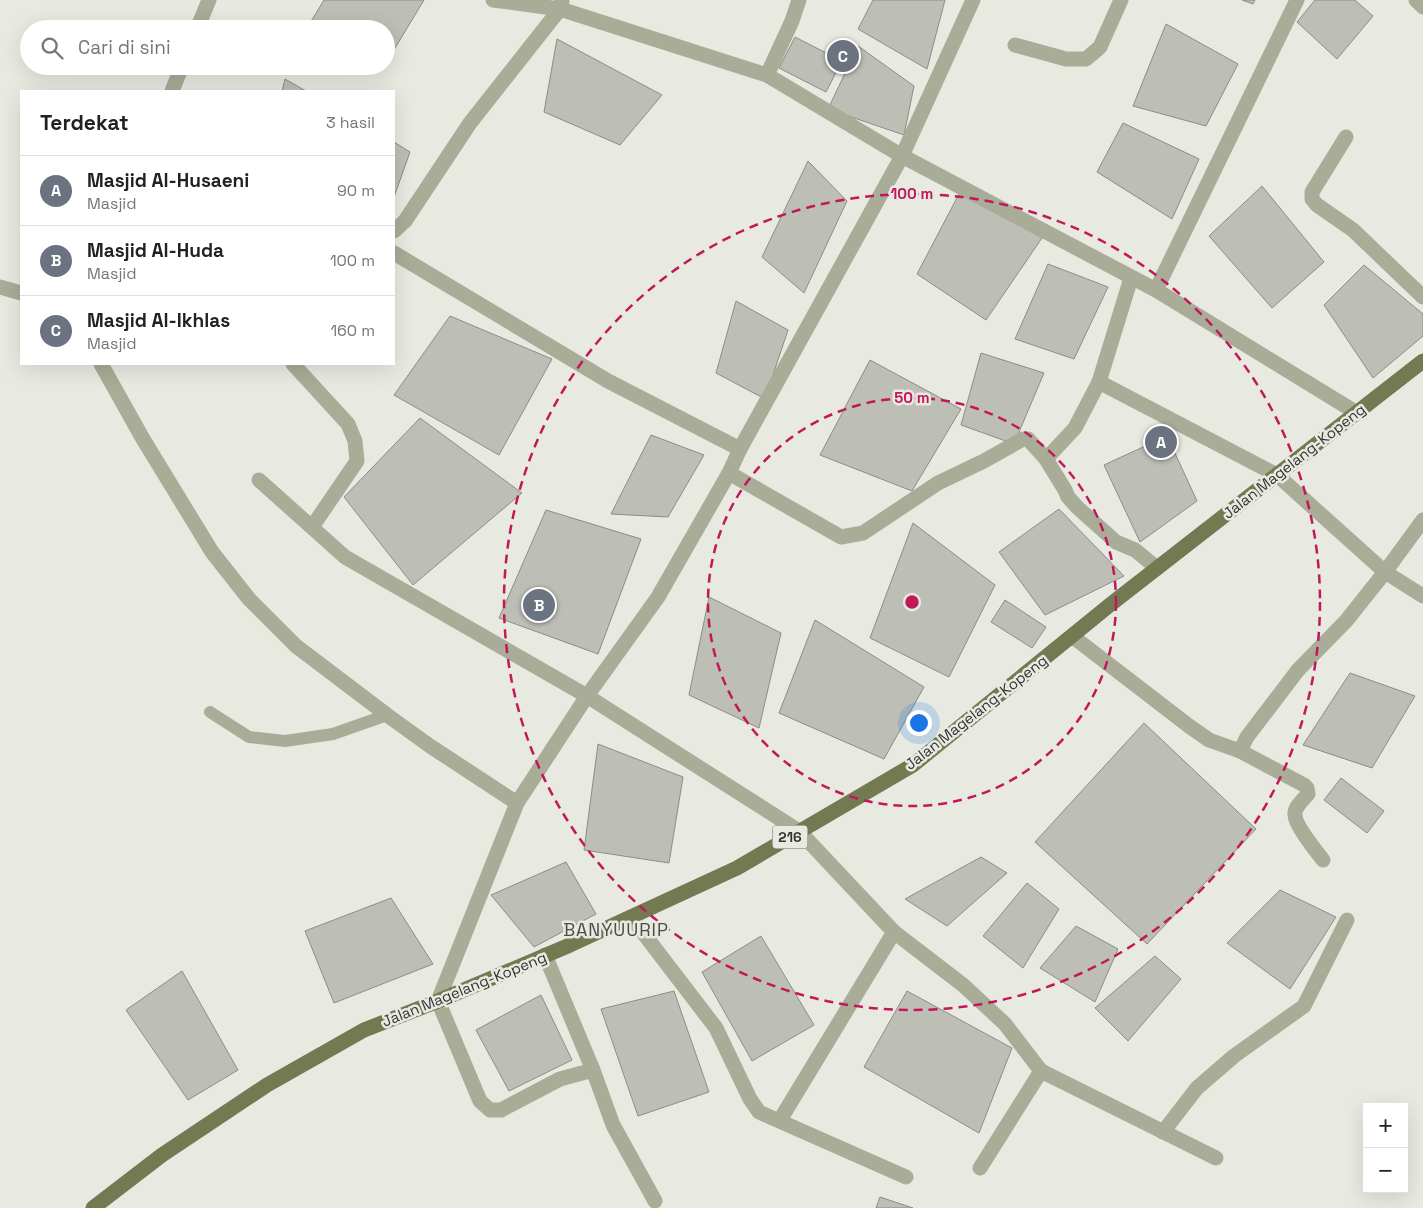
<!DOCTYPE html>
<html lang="id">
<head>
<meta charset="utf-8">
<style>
	body { margin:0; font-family:"Space Grotesk",sans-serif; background:#f2f2f2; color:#222 }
	.controls { position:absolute; right:15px; bottom:15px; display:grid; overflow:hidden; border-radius:0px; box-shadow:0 5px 20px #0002 }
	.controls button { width:45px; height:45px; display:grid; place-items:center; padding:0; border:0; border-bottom:1px solid #e0e0e0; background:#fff; color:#222; font:25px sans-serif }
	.you { position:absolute; left:918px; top:722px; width:18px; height:18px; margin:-12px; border:4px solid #fff; border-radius:50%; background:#1a73e8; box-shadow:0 0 0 8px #1a73e833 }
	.badge { display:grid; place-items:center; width:32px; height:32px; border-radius:50%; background:#7c3aed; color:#fff; font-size:16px; font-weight:700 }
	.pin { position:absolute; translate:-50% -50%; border:2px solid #fff; box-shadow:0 1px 5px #0006 }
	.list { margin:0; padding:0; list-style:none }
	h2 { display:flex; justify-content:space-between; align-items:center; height:65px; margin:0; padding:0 20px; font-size:21px }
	h2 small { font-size:16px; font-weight:400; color:#767676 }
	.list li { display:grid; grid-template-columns:32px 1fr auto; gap:15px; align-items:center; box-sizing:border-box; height:70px; padding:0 20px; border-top:1px solid #e0e0e0 }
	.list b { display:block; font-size:19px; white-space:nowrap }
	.list p { margin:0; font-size:16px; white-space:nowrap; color:#767676 }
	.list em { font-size:16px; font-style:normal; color:#767676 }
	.icon { flex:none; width:28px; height:28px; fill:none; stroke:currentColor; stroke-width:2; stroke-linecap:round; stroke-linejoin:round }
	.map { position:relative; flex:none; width:1423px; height:1208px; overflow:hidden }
	.search { position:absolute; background:#fff; box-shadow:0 5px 20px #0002; left:20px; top:20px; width:375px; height:55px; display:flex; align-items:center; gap:12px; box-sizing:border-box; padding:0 18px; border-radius:28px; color:#767676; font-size:19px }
	.panel { position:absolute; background:#fff; box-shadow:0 5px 20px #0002; left:20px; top:90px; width:375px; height:275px; border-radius:0px }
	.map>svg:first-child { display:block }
	.building { fill:#bdbeb6; stroke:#8c8d86 }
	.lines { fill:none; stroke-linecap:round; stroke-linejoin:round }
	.lane { stroke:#a9ac96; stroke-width:12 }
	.street { stroke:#a9ac96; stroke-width:15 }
	.primary { stroke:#737951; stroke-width:15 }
	.ring { fill:none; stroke:#c2185b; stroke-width:2.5; stroke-dasharray:9 6 }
	.labels { text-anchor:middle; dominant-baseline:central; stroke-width:5; stroke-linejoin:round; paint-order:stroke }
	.shield { fill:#e8eae2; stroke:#6a6b67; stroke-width:1 }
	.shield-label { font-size:14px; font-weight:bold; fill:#343532 }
	.street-label { font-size:15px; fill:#343532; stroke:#e8eae2 }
	.quarter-label { font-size:18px; letter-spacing:1px; fill:#4c4d47; stroke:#e8eae2 }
	.centre { fill:#c2185b; stroke:#e8eae2; stroke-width:2.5 }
	.ring-label { font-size:15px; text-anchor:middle; font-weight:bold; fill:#c2185b; stroke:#e8eae2; stroke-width:5; stroke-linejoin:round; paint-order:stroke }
</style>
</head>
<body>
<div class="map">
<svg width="1423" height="1208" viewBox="0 0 1423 1208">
	<rect width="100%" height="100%" fill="#e8eae2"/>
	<g class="building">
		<path d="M324 0H424L386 63V29H318L310 23Z"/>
		<path d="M873 0H945L927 69 858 29Z"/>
		<path d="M1242 0H1255L1253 4Z"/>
		<path d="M1315 0H1355L1373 16 1337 59 1297 22Z"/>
		<path d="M1166 24 1238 64 1206 126 1133 106Z"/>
		<path d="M795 37 842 61 826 92 779 68Z"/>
		<path d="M557 39 662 95 620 145 544 112Z"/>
		<path d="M858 46 914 86 904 135 828 109Z"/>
		<path d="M285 79 306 91H282Z"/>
		<path d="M1123 123 1199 159 1172 219 1097 172Z"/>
		<path d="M394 142 410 152 394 197Z"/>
		<path d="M808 161 847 201 804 293 762 257Z"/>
		<path d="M1262 186 1324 262 1272 308 1209 236Z"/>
		<path d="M960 192 1042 238 986 320 917 274Z"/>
		<path d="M1048 264 1108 287 1074 359 1015 339Z"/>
		<path d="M1364 265 1423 314V336L1373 378 1324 305Z"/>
		<path d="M736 301 788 330 765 399 716 373Z"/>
		<path d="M450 316 552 359 499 455 394 395Z"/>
		<path d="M981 353 1044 373 1014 444 961 425Z"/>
		<path d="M870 360 961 409 912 491 820 455Z"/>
		<path d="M420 418 522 493 413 585 344 497Z"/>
		<path d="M651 435 704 455 668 517 611 514Z"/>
		<path d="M1167 436 1197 501 1140 542 1104 465Z"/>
		<path d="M1059 509 1124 576 1045 615 999 552Z"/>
		<path d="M546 510 641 539 598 654 499 618Z"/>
		<path d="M913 523 995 585 949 677 870 638Z"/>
		<path d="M709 597 781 633 759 728 689 695Z"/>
		<path d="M1005 600 1046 627 1032 648 991 622Z"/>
		<path d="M815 620 924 687 884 759 779 713Z"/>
		<path d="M1350 673 1415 696 1372 768 1303 745Z"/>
		<path d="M1144 723 1256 829 1147 944 1035 842Z"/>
		<path d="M598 744 683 777 669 863 584 850Z"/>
		<path d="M1341 778 1384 811 1367 833 1324 800Z"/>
		<path d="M981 857 1007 873 947 926 905 899Z"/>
		<path d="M566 862 596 914 534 947 491 895Z"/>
		<path d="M1027 883 1059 909 1023 968 983 936Z"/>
		<path d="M1280 890 1336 917 1290 989 1227 943Z"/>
		<path d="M391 898 433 964 334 1003 305 931Z"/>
		<path d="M1076 926 1118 949 1095 1002 1040 968Z"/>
		<path d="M761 936 814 1025 752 1061 702 972Z"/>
		<path d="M1155 956 1181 979 1128 1041 1095 1008Z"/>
		<path d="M182 971 238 1070 188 1100 126 1010Z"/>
		<path d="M674 991 709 1092 638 1116 601 1009Z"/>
		<path d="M907 991 1012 1048 979 1133 864 1067Z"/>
		<path d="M541 995 572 1060 509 1091 476 1030Z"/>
		<path d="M880 1197 913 1208H876Z"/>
	</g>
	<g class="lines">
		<path class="lane" d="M210 712 249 737 285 741 333 734 387 715"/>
		<g class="street">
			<path d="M493 0 560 9 767 75 902 156 1156 290 1357 413"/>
			<path d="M1416 0 1423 7"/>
			<path d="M197 29 209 0"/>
			<path d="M1015 45 1066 59H1086L1100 47 1121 0"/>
			<path d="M767 75 792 21 799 0"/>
			<path d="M172 91 182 66"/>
			<path d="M1346 137 1312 192V199L1317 205 1353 230 1423 297"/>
			<path d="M394 231 405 221 470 123 560 9 562 1"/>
			<path d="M394 253 608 381 740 449"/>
			<path d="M0 287 21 293"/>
			<path d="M1156 290 1297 0"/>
			<path d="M101 364 143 439 212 552 249 599 296 646 387 715 430 746 517 803"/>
			<path d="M293 364 348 424 355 441 357 461 312 527"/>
			<path d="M1099 382 1277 475 1385 572 1423 596"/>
			<path d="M1046 459 1065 490 1068 497 1078 508 1116 542 1135 550 1157 568"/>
			<path d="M729 473 841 537 863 533 938 483 984 461 1023 439H1028L1046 459 1075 428 1099 382 1131 278"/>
			<path d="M259 480 345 557 587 696 799 831 894 932 963 985 1005 1024 1041 1071 980 1168"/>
			<path d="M1072 636 1189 726 1209 740 1240 751"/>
			<path d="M1323 860C1316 851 1295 825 1295 815 1294 807 1303 800 1308 794L1307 788 1304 785 1240 751 1247 737 1298 670 1346 621 1385 572 1423 520"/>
			<path d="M631 917 716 1028 750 1099 759 1112 906 1177"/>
			<path d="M545 955 593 1070"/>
			<path d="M1041 1071 1216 1158"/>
			<path d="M780 1120 894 932"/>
			<path d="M1163 1132 1197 1088 1234 1056 1304 1006 1347 920"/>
			<path d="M655 1201 613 1125 593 1070 560 1079 501 1110H490L480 1101 438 1001 517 803 587 696 658 597 729 473 740 449 902 156 973 0"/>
		</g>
		<path class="primary" d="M93 1208 162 1155 267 1085 364 1030 438 1001 570 945 737 868 913 765 1111 604 1423 361"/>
	</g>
	<g class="ring">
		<circle cx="912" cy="602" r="204"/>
		<circle cx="912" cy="602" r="408"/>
	</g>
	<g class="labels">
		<rect class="shield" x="772.5" y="825.5" width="35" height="23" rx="4"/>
		<g class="shield-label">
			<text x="790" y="837">216</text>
		</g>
		<g class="street-label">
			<text transform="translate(1294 461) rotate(-38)">Jalan Magelang-Kopeng</text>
			<text transform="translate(976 712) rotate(-38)">Jalan Magelang-Kopeng</text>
			<text transform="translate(464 989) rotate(-22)">Jalan Magelang-Kopeng</text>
		</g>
		<g class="quarter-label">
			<text x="616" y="929">BANYUURIP</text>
		</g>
	</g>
	<circle cx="912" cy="602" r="8" class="centre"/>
	<g class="ring-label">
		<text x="912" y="199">100 m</text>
		<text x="912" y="403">50 m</text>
	</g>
</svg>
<div class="controls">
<button>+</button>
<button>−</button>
</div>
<div class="you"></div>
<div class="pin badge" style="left:1161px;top:442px;background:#6b7280">A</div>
<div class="pin badge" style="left:539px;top:605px;background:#6b7280">B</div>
<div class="pin badge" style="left:843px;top:56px;background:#6b7280">C</div>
<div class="search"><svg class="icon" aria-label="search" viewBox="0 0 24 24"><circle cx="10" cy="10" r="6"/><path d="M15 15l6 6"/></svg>Cari di sini</div>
<section class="panel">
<h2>Terdekat<small>3 hasil</small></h2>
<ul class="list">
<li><span class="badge" style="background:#6b7280">A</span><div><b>Masjid Al-Husaeni</b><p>Masjid</p></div><em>90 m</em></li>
<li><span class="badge" style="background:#6b7280">B</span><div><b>Masjid Al-Huda</b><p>Masjid</p></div><em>100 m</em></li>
<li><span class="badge" style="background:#6b7280">C</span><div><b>Masjid Al-Ikhlas</b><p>Masjid</p></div><em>160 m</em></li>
</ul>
</section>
</div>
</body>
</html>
